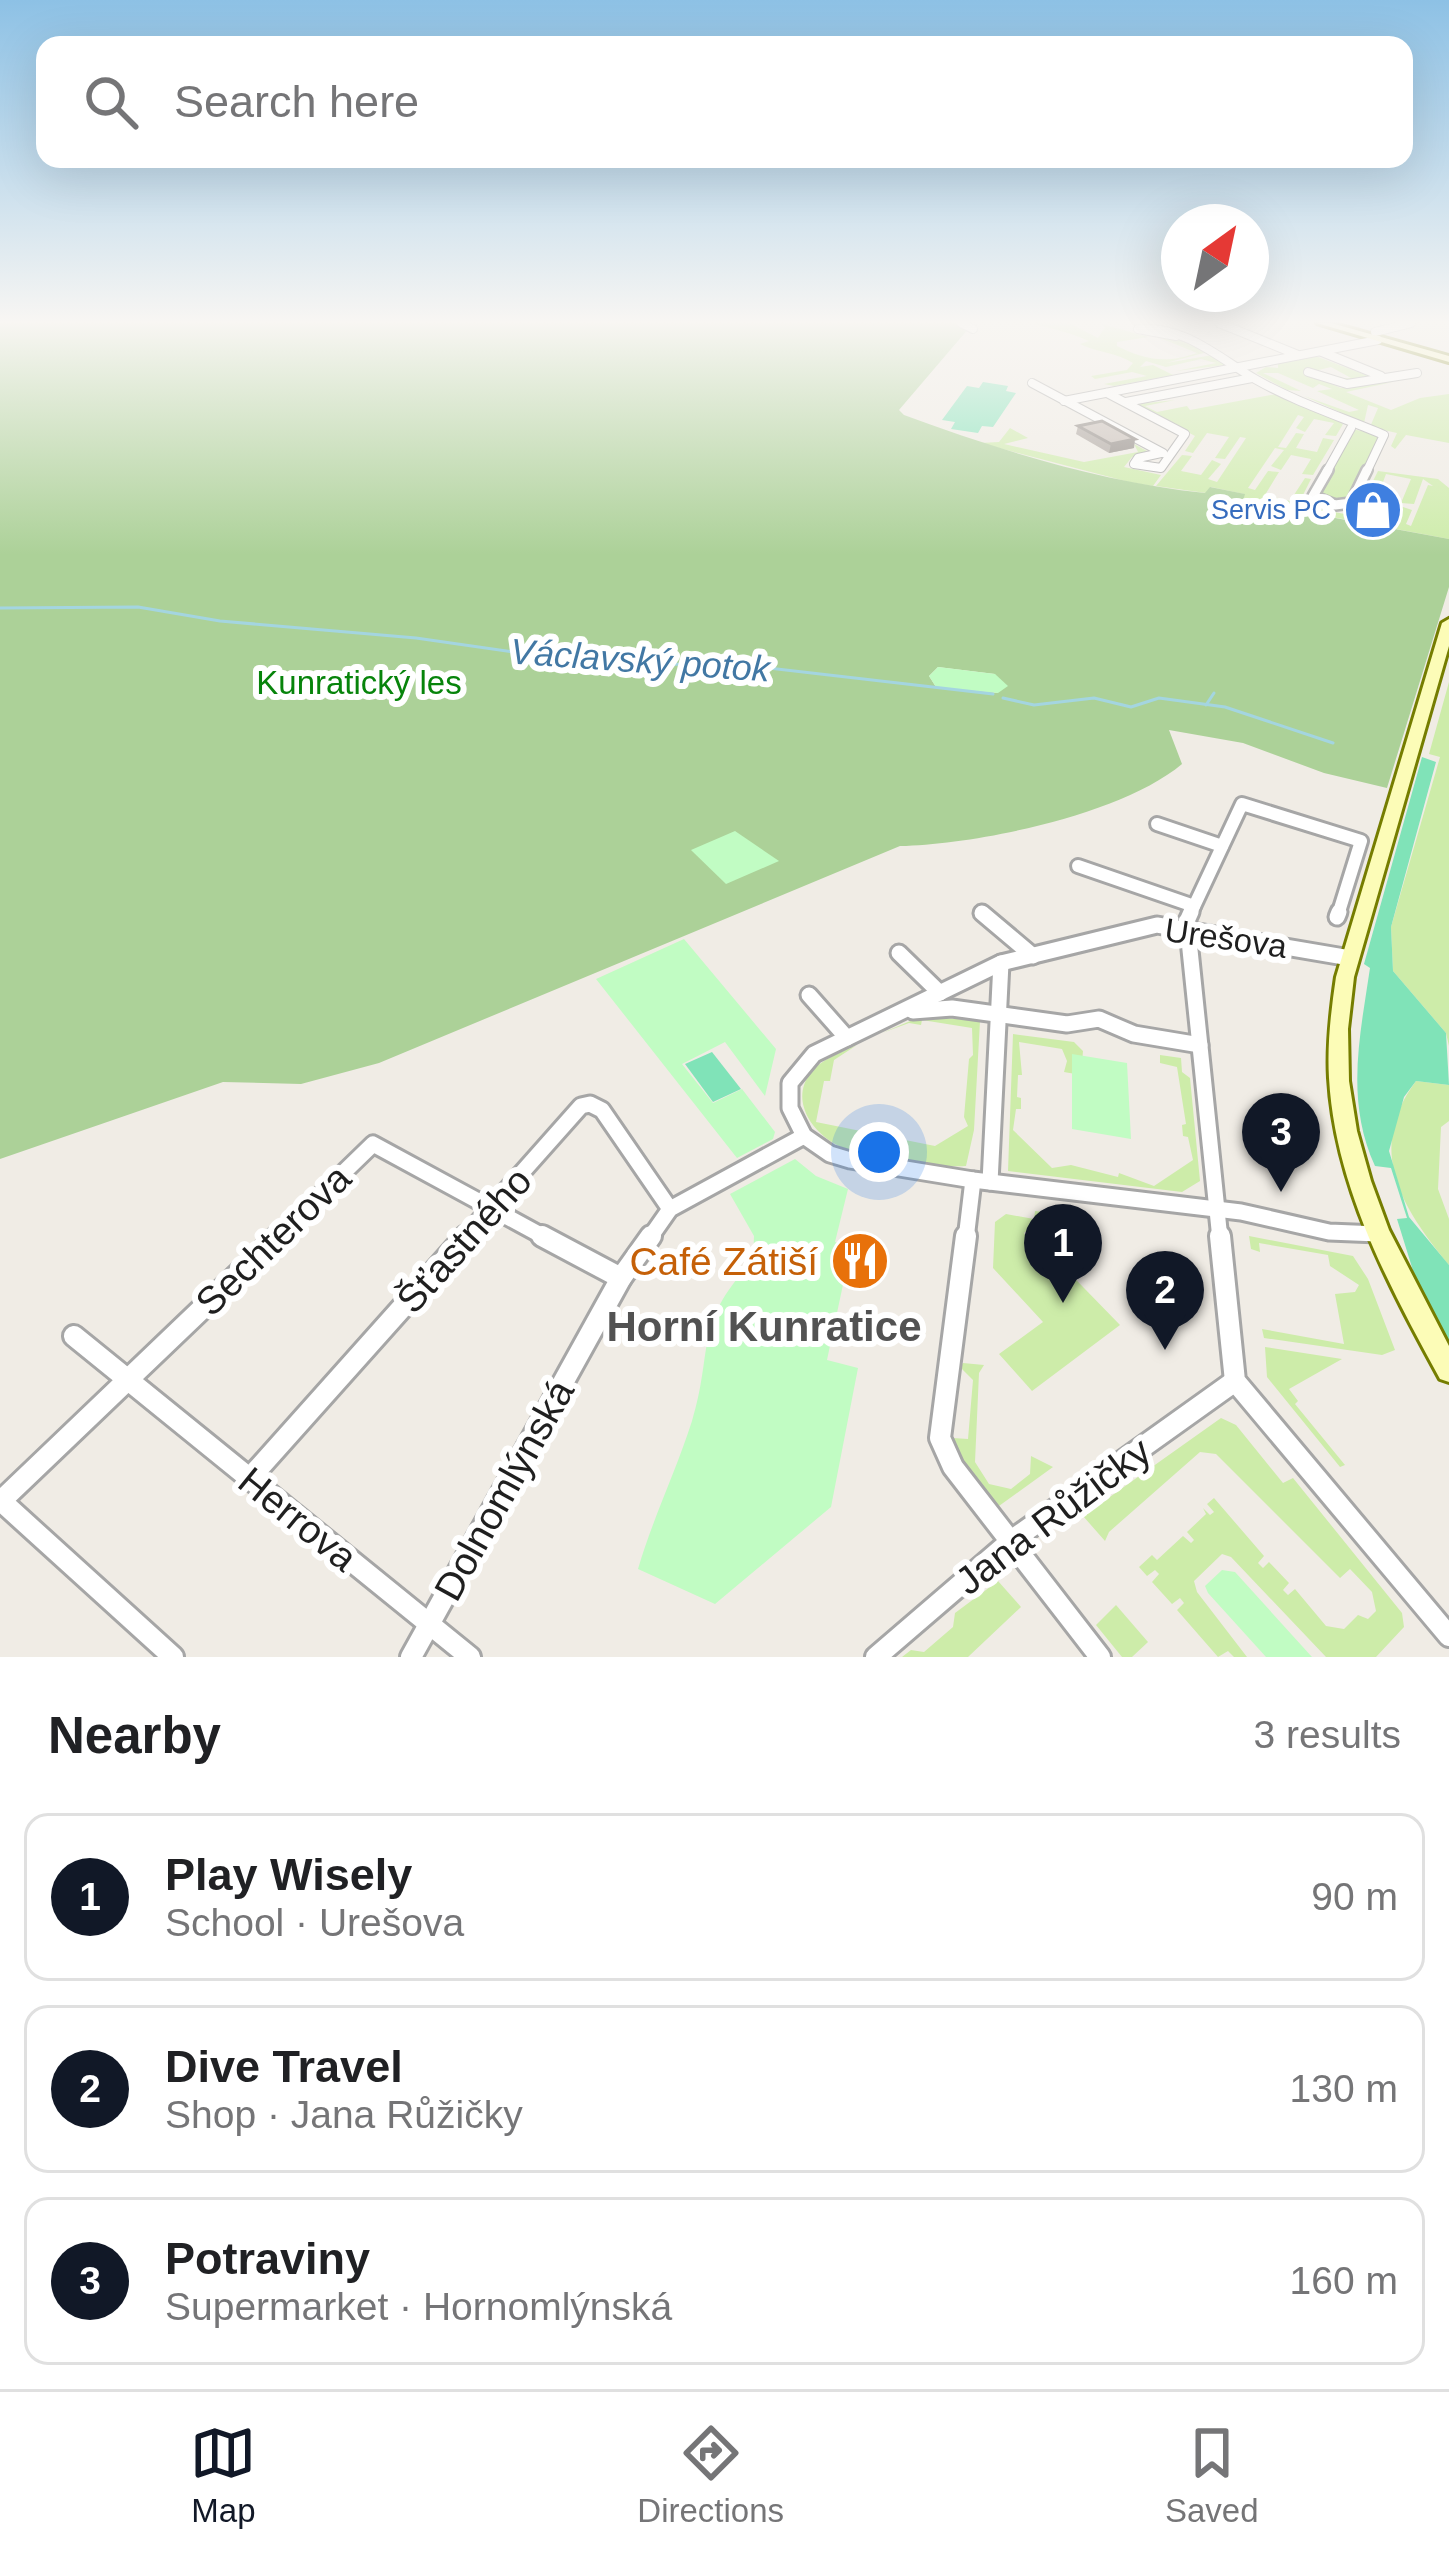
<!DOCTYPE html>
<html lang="en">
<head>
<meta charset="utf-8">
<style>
	body { margin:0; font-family:Arial,sans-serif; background:#f2f2f2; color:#202124 }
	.compass { position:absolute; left:1161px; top:204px; width:108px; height:108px; border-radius:50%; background:#fff; box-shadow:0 12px 48px #0002; rotate:33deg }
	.you { position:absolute; left:879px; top:1152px; width:42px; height:42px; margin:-30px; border:9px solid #fff; border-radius:50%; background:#1a73e8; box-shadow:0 0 0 18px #1a73e833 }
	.badge { display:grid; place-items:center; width:78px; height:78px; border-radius:50%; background:#111827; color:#fff; font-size:39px; font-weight:700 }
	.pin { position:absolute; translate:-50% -99px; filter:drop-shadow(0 3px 6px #0008) }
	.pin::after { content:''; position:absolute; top:63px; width:42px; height:36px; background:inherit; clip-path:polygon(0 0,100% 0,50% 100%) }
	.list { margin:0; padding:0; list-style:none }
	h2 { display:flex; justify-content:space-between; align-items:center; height:156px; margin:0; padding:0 48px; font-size:51px }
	h2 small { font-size:39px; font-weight:400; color:#757577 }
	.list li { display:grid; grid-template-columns:78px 1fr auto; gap:36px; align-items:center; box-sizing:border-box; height:168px; margin:0 24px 24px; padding:0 24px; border:3px solid #e0e0e0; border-radius:24px }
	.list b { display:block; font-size:45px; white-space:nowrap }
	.list p { margin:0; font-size:39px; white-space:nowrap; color:#757577 }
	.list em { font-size:39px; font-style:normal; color:#757577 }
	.icon { flex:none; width:66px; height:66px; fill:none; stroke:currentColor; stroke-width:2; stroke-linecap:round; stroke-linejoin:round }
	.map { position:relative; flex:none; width:1449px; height:1657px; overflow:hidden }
	.search { position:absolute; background:#fff; box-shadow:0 12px 48px #0002; left:36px; right:36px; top:36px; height:132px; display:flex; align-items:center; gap:30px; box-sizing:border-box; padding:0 42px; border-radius:24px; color:#757577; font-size:45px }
	.sheet { height:732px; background:#fff }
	nav { display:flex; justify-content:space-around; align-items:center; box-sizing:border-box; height:168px; border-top:3px solid #e0e0e0; background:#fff; font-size:33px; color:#757577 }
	nav a { display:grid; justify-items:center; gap:6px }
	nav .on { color:#111827 }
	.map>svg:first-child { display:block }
	.grass { fill:#cdeca9 }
	.forest { fill:#acd198; fill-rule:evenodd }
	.park { fill:#c1fcc3 }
	.pitch { fill:#80e3b8 }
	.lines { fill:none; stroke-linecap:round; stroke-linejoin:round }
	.stream { stroke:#a4d5e0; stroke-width:3 }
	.street-far4-casing { stroke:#a6a6a6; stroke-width:10 }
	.street-far3-casing { stroke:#a6a6a6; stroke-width:14 }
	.street-far2-casing { stroke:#a6a6a6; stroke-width:18 }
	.street-far1-casing { stroke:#a6a6a6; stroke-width:21 }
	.street-casing { stroke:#a6a6a6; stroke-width:26 }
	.secondary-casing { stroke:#757d00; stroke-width:6 }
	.street-far4 { stroke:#fff; stroke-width:8 }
	.street-far3 { stroke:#fff; stroke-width:9 }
	.street-far2 { stroke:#fff; stroke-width:12 }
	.street-far1 { stroke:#fff; stroke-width:15 }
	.street { stroke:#fff; stroke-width:20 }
	.secondary { fill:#fcfcb7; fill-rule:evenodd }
	.wall { fill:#a9a19b }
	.shaded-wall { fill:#8a837e }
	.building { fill:#c5bbb4; stroke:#8a837e; stroke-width:3 }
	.labels { text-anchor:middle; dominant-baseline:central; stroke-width:12; stroke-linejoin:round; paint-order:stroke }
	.far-shop-label { font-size:27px; fill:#366cbe; stroke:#fff; text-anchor:end }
	.park-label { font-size:33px; fill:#07840b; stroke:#fff }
	.street-label { font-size:33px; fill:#1f1f1f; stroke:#fff }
	.water-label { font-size:36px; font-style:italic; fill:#4278a4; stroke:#fff }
	.near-street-label { font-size:39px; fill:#1f1f1f; stroke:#fff }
	.near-food-label { font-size:39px; fill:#c56008; stroke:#fff; text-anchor:end }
	.near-neighbourhood-label { font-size:42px; font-weight:bold; fill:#525252; stroke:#fff }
</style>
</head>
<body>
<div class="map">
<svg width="1449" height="1657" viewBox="0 0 1449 1657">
	<rect width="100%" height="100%" fill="#f0ece5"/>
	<g class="grass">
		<path d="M1032 323H1069L1098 338 1105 327 1099 323 1148 337 1117 342V346C1145 360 1166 364 1197 353L1160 338 1174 337 1207 352 1166 363 1213 355 1233 364 1176 371 1216 363 1201 359 1166 367 1146 361 1140 367 1153 365 1173 375 1114 386 1104 384 1147 376 1132 372 1095 379 1091 376 1127 370 1133 363C1116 352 1098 353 1080 344L1089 341C1070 332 1052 329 1032 323Z"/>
		<path d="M1313 355 1371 377 1346 382 1329 379 1351 378 1331 367 1306 373 1341 388 1393 382 1346 392 1391 410 1420 398 1449 394V443L1406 435 1395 449 1391 446 1397 433 1370 427 1378 408 1368 405 1364 423 1304 396 1349 412 1359 410 1317 391 1332 389 1319 384 1313 388 1278 373H1263L1301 391 1287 390 1256 373 1266 367 1278 368V361Z"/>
		<path d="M1282 393 1343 424 1336 436 1325 435 1334 423 1314 419 1305 432 1296 428 1304 417 1298 415 1278 447 1286 448 1296 433 1304 434 1296 448 1317 452 1323 438 1334 440 1313 475 1302 474 1311 459 1291 455 1281 470 1271 466 1284 450 1275 448 1248 488 1255 490 1268 471 1279 472 1265 495 1290 501 1305 478 1311 479 1298 505 1355 516 1368 499 1377 501 1368 517 1392 522 1400 506 1412 510 1406 524 1411 526 1428 485 1433 486 1423 479 1414 504 1401 503 1411 479 1386 474 1377 498 1366 495 1378 471 1438 479 1449 488V539L1242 500 1244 494 1211 487 1206 493 1156 486 1182 455 1192 456 1181 471 1201 475 1212 460 1221 464 1208 479 1217 482 1246 438 1240 437 1225 459 1215 458 1229 437 1207 433 1193 453 1185 451 1195 436 1136 404 1175 400 1145 406 1157 412 1187 406 1190 410Z"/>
		<path d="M1010 428 1028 438 1004 444 1084 462 1138 452 1134 444 1147 451 1132 457 1124 467 1161 475 1153 486 1129 482 980 443 999 442Z"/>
		<path d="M1352 429 1381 435 1350 501 1340 504 1317 494Z"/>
		<path d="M1449 682V1046L1446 1033 1393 971 1391 927 1440 757 1429 754Z"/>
		<path d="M922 1016 980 1021 974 1130 966 1166C936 1168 873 1158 844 1148 812 1136 785 1096 816 1067 827 1057 844 1051 857 1045L834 1060 830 1081H824L816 1122 935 1146 968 1126 964 1117 969 1059 973 1055 972 1028 922 1020 921 1025 909 1023 882 1033Z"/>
		<path d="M1013 1034 1074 1042 1083 1051 1081 1075 1064 1072 1067 1061 1062 1049 1019 1042 1022 1075H1018L1017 1097 1021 1098V1109H1016L1013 1130 1052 1168 1071 1165 1118 1177 1119 1173 1154 1186 1193 1160 1188 1137 1183 1136 1182 1125 1186 1124 1177 1067 1160 1063V1055L1181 1058 1182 1072 1190 1078 1200 1181 1182 1192 1008 1171Z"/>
		<path d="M1416 1081 1449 1085V1121L1441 1127 1438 1189 1449 1219V1265C1402 1208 1365 1150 1416 1081Z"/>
		<path d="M1035 1211 1069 1215 1074 1233 1058 1218 1046 1226 1040 1221 1024 1233 1041 1252 1048 1251 1120 1325 1032 1391 999 1354 1043 1322 993 1268 995 1222 1006 1214 1034 1219Z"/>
		<path d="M1249 1236 1353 1256 1368 1279 1395 1350 1382 1355 1264 1338 1262 1329 1344 1344 1335 1294 1355 1292 1359 1285 1330 1266 1328 1255 1259 1243 1260 1252 1251 1249Z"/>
		<path d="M1265 1347 1342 1359 1289 1389 1298 1401 1295 1404 1345 1465 1340 1467 1267 1377Z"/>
		<path d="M963 1363 984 1365 979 1373 975 1462 989 1484 1011 1489 1030 1474 1031 1456 1053 1467 992 1511 952 1452 953 1438 968 1439 973 1380 960 1367Z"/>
		<path d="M1221 1418 1236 1425 1283 1483 1293 1478 1402 1613 1404 1627 1376 1657H1326L1231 1557 1222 1554 1194 1581 1197 1592 1247 1657H1234L1228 1651 1218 1657 1177 1610 1184 1603 1180 1598 1172 1604 1152 1582 1159 1574 1155 1570 1147 1576 1139 1567 1152 1555 1157 1560 1183 1536 1191 1543 1194 1540 1187 1532 1206 1514 1203 1508 1210 1515 1214 1512 1207 1504 1214 1498 1264 1556 1258 1563 1263 1568 1269 1562 1289 1583 1283 1590 1288 1595 1295 1589 1326 1626 1344 1629 1358 1615 1368 1619 1376 1611 1372 1592 1350 1569 1340 1578 1216 1454 1200 1452 1109 1532 1105 1541 1083 1516Z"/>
		<path d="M998 1581 1021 1607 968 1657H902L911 1650 924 1652 953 1627 955 1613Z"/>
		<path d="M1116 1605 1148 1642 1132 1657H1122L1096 1625Z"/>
	</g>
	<path class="forest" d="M0 323H960L969 328 899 410 904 415C1002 451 1101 482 1205 493L1210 487 1245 494 1243 501 1449 539V587L1387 788 1324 773 1243 743 1169 730 1182 764C1121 815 978 844 900 846L379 1063 301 1084 223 1082 0 1159ZM938 667 995 674 998 693 936 687 929 676Z"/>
	<g class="park">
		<path d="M938 667 995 674 1008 686 998 693 936 687 929 676Z"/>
		<path d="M735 831 779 861 726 884 691 850Z"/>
		<path d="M684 939 776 1049 765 1096 725 1042 682 1064 713 1103 742 1089 775 1132 773 1139 737 1158 596 979Z"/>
		<path d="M1072 1054 1127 1063 1131 1139 1072 1129Z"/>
		<path d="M795 1159 816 1176 848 1189 835 1242 851 1247 827 1360 858 1368 831 1507 715 1604 638 1569C653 1518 676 1471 692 1421 714 1349 693 1323 753 1261L754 1236 730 1194Z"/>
		<path d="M1222 1570 1235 1572 1312 1657H1266L1208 1593 1205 1586Z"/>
	</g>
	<g class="pitch">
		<path d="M983 382 1008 386 1006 391 1016 393 993 427 982 426 978 433 951 429 955 422 942 420 967 386 979 388Z"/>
		<path d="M1422 757 1436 762 1391 927 1393 971 1446 1033 1449 1085 1416 1081 1404 1097 1389 1151 1409 1217 1449 1265V1346L1415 1277 1397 1219 1407 1218 1391 1168 1375 1166C1345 1100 1360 1036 1370 968L1364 964Z"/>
		<path d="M712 1052 741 1089 713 1102 685 1064Z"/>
	</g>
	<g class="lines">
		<g class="stream">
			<path d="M0 608 138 607 220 621 416 638 610 666 725 663 993 694"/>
			<path d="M1003 698 1034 705 1094 698 1131 707 1159 698 1225 707 1333 743"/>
			<path d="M1206 705 1214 693"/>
		</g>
		<g class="street-far4-casing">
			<g id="street-far4">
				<path d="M961 323 973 329"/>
				<path d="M1219 323 1298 355"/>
				<path d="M1375 332 1411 323"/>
				<path d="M1176 336 1138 329C1184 325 1219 358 1255 379 1295 402 1342 417 1384 435L1366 473"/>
				<path d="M1322 352 1381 376"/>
				<path d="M1308 372 1347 384 1417 373"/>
				<path d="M1032 383 1163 453"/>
				<path d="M1107 393 1185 434 1161 468 1134 464 1138 458 1161 453"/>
				<path d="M1064 401 1378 340"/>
				<path d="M1126 402 1252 378"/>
				<path d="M1326 473 1351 428"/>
			</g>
		</g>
		<g class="street-far3-casing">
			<path id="street-far3" d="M1328 470 1313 496 1335 505 1351 503 1367 470"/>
		</g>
		<g class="street-far2-casing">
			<g id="street-far2">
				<path d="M1157 824 1222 846"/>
				<path d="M1078 866 1194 906"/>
				<path d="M1190 915 1242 804 1361 841 1338 915"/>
			</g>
		</g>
		<g class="street-far1-casing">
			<g id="street-far1">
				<path d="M1191 912 1187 921 1220 1239"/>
				<path d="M982 913 1033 956"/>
				<path d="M1337 917 1339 912"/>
				<path d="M899 953 940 993"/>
				<path d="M1350 958 1157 925 1001 963 814 1054 790 1083V1108L804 1136 830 1154 850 1160 973 1180 1241 1212 1329 1232 1378 1234"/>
				<path d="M809 995 847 1038"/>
				<path d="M913 1011 952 1008 1067 1024 1099 1019 1134 1034 1200 1045"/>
				<path d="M990 1182 1001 963"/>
				<path d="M275 1239 373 1144 548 1239"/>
				<path d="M463 1239 581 1106 590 1104 602 1110 670 1209"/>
				<path d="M649 1239 670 1209 804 1136"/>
				<path d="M966 1239 973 1180"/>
			</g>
		</g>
		<g class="street-casing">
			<g id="street">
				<path d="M542 1236 621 1278"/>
				<path d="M966 1236 940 1438 953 1467 1100 1657"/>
				<path d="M1220 1236 1235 1381 1449 1636"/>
				<path d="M74 1336 470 1657"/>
				<path d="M249 1479 466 1236"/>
				<path d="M0 1500 173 1657"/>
				<path d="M1 1501 278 1236"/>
				<path d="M411 1657 621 1278 651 1236"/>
				<path d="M876 1657 1011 1541 1235 1381"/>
			</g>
		</g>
		<g class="secondary-casing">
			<g id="secondary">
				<path d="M1317 323H1331L1449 356V362Z"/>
				<path d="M1449 619V646L1354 977 1348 1029 1349 1081 1357 1131 1371 1181 1389 1230 1449 1346V1382L1440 1379C1389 1286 1335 1186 1329 1078 1327 1044 1331 1011 1336 977L1442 623Z"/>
			</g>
		</g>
		<use href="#street-far4" class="street-far4"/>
		<use href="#street-far3" class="street-far3"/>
		<use href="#street-far2" class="street-far2"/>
		<use href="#street-far1" class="street-far1"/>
		<use href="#street" class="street"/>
		<use href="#secondary" class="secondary"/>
	</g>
	<path class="wall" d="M1078 426 1134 448 1109 453 1076 434Z"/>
	<path class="shaded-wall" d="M1135 439 1134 448 1109 453 1111 444Z"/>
	<path class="building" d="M1102 421 1135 439 1111 444 1078 426Z"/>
	<linearGradient id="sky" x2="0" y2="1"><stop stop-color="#8dc1e5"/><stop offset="0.58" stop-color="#f8f6f3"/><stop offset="1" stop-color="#f8f6f3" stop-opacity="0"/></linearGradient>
	<rect width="1449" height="555" fill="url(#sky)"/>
	<defs>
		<g id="shop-disc" transform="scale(3)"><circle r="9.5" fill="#3f7fe0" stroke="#fff"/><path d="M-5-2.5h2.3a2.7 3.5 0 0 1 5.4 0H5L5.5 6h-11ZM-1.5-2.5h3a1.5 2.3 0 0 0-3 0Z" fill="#fff"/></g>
		<g id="restaurant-disc" transform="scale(3)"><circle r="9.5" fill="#e8710a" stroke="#fff"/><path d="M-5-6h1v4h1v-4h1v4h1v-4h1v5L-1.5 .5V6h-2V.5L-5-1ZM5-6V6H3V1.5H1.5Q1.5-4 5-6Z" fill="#fff"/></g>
	</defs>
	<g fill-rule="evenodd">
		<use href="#shop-disc" x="1373" y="510"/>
		<use href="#restaurant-disc" x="860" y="1261"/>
	</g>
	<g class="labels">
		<g class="far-shop-label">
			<text x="1331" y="510">Servis PC</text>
		</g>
		<g class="park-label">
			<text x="359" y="682">Kunratický les</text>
		</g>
		<g class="street-label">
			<text transform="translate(1226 938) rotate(8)">Urešova</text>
		</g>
		<g class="water-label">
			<text transform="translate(640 660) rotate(4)">Václavský potok</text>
		</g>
		<g class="near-street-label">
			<text transform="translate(273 1240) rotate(-44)">Sechterova</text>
			<text transform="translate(464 1240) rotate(-48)">Šťastného</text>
			<text transform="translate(504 1490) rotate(-61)">Dolnomlýnská</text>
			<text transform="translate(1053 1516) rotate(-37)">Jana Růžičky</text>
			<text transform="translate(298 1519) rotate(39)">Herrova</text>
		</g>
		<g class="near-food-label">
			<text x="818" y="1261">Café Zátiší</text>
		</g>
		<g class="near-neighbourhood-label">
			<text x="764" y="1326">Horní Kunratice</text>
		</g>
	</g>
</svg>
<svg class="compass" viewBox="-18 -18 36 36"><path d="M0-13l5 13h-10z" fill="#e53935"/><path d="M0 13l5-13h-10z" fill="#757577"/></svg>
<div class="you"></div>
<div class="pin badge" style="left:1063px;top:1303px">1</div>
<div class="pin badge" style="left:1165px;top:1350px">2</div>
<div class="pin badge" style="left:1281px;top:1192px">3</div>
<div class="search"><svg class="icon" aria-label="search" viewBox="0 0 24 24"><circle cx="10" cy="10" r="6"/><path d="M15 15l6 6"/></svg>Search here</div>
</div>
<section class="sheet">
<h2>Nearby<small>3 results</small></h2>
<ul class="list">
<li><span class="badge">1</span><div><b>Play Wisely</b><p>School · Urešova</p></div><em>90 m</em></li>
<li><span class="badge">2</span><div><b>Dive Travel</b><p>Shop · Jana Růžičky</p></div><em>130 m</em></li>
<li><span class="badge">3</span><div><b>Potraviny</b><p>Supermarket · Hornomlýnská</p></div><em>160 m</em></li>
</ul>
</section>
<nav>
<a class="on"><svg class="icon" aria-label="map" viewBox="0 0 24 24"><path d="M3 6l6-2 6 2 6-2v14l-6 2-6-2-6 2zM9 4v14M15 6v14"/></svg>Map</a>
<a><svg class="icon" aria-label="directions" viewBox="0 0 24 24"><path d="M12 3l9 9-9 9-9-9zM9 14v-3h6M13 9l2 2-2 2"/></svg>Directions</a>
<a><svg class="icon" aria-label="saved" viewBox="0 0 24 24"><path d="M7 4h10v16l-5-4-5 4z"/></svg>Saved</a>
</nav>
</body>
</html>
